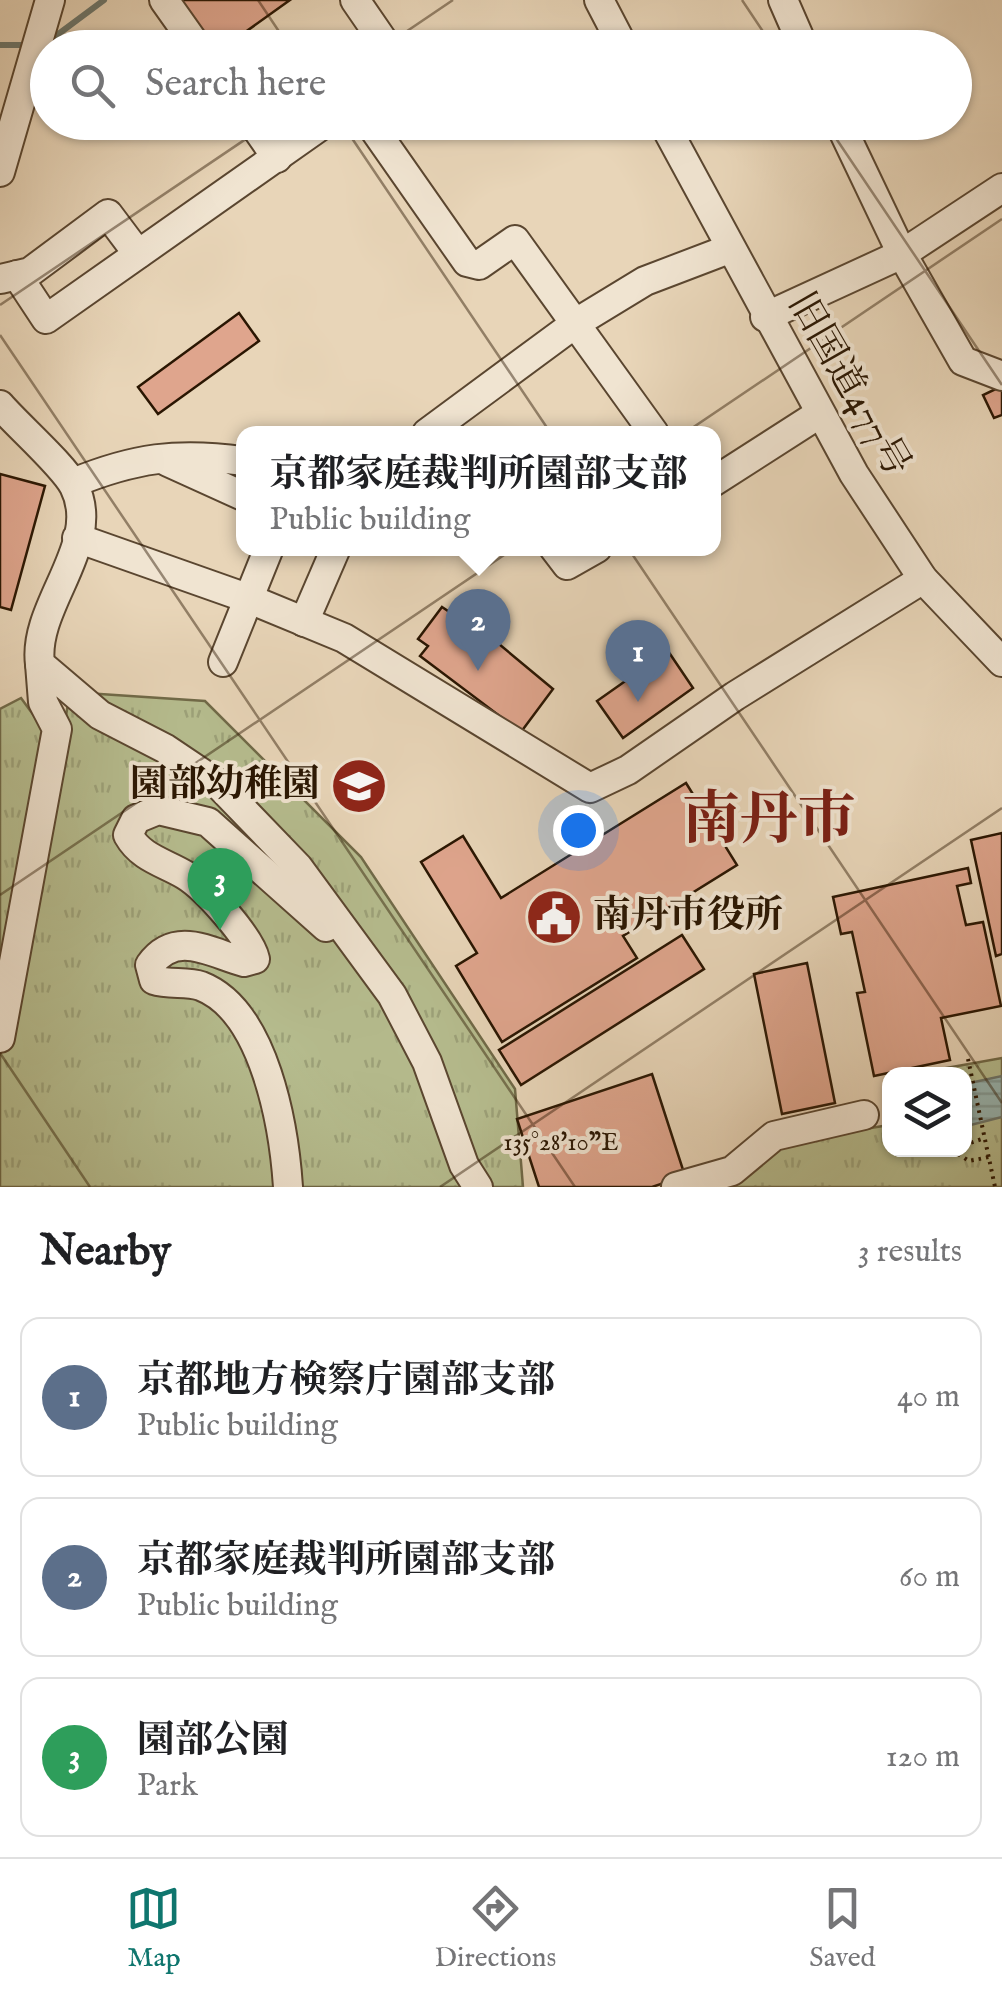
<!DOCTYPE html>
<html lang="en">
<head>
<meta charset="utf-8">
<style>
	body { margin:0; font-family:"IM FELL English","Noto Serif JP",serif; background:#f6f6f6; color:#202124 }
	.controls { position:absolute; right:30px; bottom:30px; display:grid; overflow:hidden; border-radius:20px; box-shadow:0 2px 8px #0004 }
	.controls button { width:90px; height:90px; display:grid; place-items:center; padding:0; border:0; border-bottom:2px solid #e0e0e0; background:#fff; color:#202124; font:50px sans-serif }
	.you { position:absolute; left:578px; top:830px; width:35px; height:35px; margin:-25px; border:8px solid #fff; border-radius:50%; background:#1a73e8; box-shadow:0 0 0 15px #1a73e833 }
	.badge { display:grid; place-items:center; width:65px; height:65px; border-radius:50%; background:#0f766e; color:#fff; font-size:32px; font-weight:700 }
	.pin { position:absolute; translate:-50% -82px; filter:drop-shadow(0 2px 5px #0008) }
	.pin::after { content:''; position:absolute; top:52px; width:35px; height:30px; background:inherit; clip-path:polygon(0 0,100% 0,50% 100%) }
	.popup { position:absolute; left:236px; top:426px; width:485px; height:130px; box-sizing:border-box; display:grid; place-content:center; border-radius:20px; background:#fff; filter:drop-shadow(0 2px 8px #0005); font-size:32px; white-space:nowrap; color:#757577 }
	.popup b { font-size:38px; color:#202124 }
	.popup::after { content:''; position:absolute; left:50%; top:100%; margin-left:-20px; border:20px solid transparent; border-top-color:#fff }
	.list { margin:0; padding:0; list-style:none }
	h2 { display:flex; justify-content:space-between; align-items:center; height:130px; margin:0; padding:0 40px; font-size:42px }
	h2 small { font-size:32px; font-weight:400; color:#757577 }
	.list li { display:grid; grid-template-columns:65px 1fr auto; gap:30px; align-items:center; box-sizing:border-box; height:160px; margin:0 20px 20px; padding:0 20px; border:2px solid #e0e0e0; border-radius:20px }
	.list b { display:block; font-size:38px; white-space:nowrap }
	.list p { margin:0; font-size:32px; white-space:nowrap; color:#757577 }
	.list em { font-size:32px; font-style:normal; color:#757577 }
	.icon { flex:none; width:55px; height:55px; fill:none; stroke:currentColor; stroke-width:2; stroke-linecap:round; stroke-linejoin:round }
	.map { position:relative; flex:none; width:1002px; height:1187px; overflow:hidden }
	.search { position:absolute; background:#fff; box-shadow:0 2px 8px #0004; left:30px; right:30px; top:30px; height:110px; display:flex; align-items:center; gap:25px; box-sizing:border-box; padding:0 35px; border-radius:55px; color:#757577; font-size:38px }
	.sheet { height:670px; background:#fff }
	nav { display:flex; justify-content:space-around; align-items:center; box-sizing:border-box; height:140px; border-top:2px solid #e0e0e0; background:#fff; font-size:28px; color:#757577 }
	nav a { display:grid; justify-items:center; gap:5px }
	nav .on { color:#0f766e }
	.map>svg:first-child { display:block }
	.park { fill:url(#park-tufts); stroke:#706a48; stroke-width:2.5 }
	.water { fill:url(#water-rules); stroke:#6c776d; stroke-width:2.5 }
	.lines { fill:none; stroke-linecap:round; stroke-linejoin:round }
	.stream { stroke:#6c776d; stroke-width:6 }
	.building { fill:#dfa58d; stroke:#2a1602; stroke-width:2.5 }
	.minor-casing { stroke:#5a4630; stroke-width:32 }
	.path { stroke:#2a1602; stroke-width:4; stroke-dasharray:2.5 5; stroke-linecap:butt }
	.minor { stroke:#f0e4d1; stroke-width:28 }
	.ticks { fill:none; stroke:#2a1602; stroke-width:2.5; stroke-opacity:0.45 }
	.labels { text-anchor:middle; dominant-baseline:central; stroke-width:8; stroke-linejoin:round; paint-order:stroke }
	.street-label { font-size:38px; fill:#2a1602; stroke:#f0e4d1 }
	.poi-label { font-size:38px; font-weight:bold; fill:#2a1602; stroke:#f0e4d1; text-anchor:end }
	.town-label { font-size:58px; font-weight:bold; fill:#7a1f14; stroke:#f0e4d1 }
	.ticks-label { font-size:25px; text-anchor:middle; fill:#2a1602; stroke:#f0e4d1; stroke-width:8; stroke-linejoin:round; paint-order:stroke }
</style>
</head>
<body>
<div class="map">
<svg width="1002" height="1187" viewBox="0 0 1002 1187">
	<defs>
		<pattern id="park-tufts" width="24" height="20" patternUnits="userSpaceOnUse" patternTransform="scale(2.5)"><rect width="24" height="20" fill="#b6bd8f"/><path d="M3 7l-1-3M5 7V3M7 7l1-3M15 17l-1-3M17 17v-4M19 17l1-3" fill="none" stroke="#9da27a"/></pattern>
		<pattern id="water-rules" width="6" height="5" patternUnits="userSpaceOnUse" patternTransform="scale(2.5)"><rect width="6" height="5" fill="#98b8b5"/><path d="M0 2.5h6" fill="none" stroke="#839d9a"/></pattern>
	</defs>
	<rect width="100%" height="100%" fill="#e8d5b8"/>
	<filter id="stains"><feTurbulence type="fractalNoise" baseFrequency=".002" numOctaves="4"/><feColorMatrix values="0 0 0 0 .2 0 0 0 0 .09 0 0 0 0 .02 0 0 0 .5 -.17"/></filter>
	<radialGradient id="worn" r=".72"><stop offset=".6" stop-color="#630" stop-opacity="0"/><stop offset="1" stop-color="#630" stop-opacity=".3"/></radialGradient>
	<g class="park">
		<path d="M70 692 205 701 361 857 515 1089 523 1187H0V1040L17 1003Z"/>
		<path d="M21 698 48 735 0 979V709Z"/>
		<path d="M1002 1058V1187H695L774 1144 889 1125 890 1150H964V1074H913Z"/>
	</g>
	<path class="water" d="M1002 1076V1117L967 1126 965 1084Z"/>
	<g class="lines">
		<g class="stream">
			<path d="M53 38 104 0"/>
			<path d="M0 45H27"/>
		</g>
	</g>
	<g class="building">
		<path d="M181 0H290L223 48H215Z"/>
		<path d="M239 313 259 341 158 414 138 387Z"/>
		<path d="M1002 386V415L994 418 983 395Z"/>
		<path d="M0 474 45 486 11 610 0 607Z"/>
		<path d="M442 607 454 615 458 610 553 689 521 732 420 656 428 646 418 639Z"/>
		<path d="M668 651 693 688 623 738 597 701Z"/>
		<path d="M686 783 737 865 623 936 637 958 502 1042 456 966 477 953 421 862 463 836 501 898Z"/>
		<path d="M1002 833V954L996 956 971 840Z"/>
		<path d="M968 868 971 883 957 886 966 925 983 922 1001 1006 941 1018 950 1060 874 1076 857 993 865 992 852 932 841 934 833 897Z"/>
		<path d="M682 935 704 969 521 1085 499 1050Z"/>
		<path d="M807 963 835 1103 782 1114 754 974Z"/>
		<path d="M652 1074 685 1176 652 1187H539L517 1119Z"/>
	</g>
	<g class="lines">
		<g class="minor-casing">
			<g id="minor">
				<path d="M164 0 198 48"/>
				<path d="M355 0 388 48"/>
				<path d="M599 0 624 48"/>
				<path d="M783 0 804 48"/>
				<path d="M252 122 277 158"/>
				<path d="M369 122 467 262 479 265 515 240 654 433"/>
				<path d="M663 122 854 474 923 579 1002 662"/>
				<path d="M839 122 902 254 963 361 1002 376"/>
				<path d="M0 172 50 0"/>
				<path d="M17 275 46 319 326 122"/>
				<path d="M1 279 30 272 108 214 138 254"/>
				<path d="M765 317 902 254 1002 188"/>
				<path d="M0 405C18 426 63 465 74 486 104 544 32 605 40 664L100 715 166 749 218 784 298 867 392 995 427 1062 464 1165 478 1187"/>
				<path d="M427 433 576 323 645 281 729 249"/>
				<path d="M168 462 243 496"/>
				<path d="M713 482 819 414"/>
				<path d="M73 483C134 458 177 452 243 461"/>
				<path d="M77 538 247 598 344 638 590 788 628 770 735 696 923 579"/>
				<path d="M554 548 567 565 597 548"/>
				<path d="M304 622 336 548"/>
				<path d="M223 662 269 548"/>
				<path d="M0 1038 57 729 43 702 40 664"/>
				<path d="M288 1187C284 1127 265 1011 201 986 187 981 169 985 154 980L150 965C176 929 211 953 244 962L255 959C250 937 205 887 185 875 163 862 141 858 128 835L136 819 158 810 208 822 326 927"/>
				<path d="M676 1187 732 1171 774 1136 864 1115"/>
			</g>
		</g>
		<g class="path">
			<path d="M968 1059 995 1187"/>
			<path d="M964 1145 985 1138"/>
			<path d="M952 1150 969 1161 989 1157"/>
		</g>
		<use href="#minor" class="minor"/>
	</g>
	<path class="ticks" d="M258 0 290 48M742 0 774 48M382 48 453 0M341 122 1002 1103M825 122 1002 385M0 305 271 122M0 335 575 1187M0 895 1002 219M0 1053 90 1187M440 1187 1002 808"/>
	<defs>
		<g id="school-disc" transform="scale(2.875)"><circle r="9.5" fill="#8f2418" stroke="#f0e4d1"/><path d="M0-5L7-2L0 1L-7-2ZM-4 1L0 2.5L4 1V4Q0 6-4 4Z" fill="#fff"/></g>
		<g id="civic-disc" transform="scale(2.875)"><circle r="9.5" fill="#8f2418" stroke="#f0e4d1"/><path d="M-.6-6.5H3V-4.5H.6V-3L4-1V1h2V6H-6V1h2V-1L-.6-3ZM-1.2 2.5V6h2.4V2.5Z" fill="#fff"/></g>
	</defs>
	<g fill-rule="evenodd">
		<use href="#school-disc" x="359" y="786"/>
		<use href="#civic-disc" x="554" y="917"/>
	</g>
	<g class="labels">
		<g class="street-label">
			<text transform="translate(848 385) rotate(60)">旧国道477号</text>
		</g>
		<g class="poi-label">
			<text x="320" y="786">園部幼稚園</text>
			<text x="593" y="917" text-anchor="start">南丹市役所</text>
		</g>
		<g class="town-label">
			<text x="769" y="822">南丹市</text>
		</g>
	</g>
	<g class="ticks-label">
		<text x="561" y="1150">135°28'10"E</text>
	</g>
	<rect width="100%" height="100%" filter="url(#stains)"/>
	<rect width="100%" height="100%" fill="url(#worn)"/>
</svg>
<div class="controls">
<button><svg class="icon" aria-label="layers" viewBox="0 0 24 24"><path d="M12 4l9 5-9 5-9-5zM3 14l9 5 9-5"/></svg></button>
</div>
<div class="you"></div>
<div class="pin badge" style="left:638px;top:702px;background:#5c6f8a">1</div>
<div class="pin badge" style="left:478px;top:671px;background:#5c6f8a">2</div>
<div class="popup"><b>京都家庭裁判所園部支部</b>Public building</div>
<div class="pin badge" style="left:220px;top:930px;background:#2e9e5b">3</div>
<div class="search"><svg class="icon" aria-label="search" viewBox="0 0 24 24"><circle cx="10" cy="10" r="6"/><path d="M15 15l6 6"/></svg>Search here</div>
</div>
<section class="sheet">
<h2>Nearby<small>3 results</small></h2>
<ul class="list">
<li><span class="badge" style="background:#5c6f8a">1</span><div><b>京都地方検察庁園部支部</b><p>Public building</p></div><em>40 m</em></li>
<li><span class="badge" style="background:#5c6f8a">2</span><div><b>京都家庭裁判所園部支部</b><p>Public building</p></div><em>60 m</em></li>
<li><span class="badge" style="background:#2e9e5b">3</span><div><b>園部公園</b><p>Park</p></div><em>120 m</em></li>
</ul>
</section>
<nav>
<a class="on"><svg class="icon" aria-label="map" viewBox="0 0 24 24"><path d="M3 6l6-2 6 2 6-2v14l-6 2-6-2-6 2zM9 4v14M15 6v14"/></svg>Map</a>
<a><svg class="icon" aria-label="directions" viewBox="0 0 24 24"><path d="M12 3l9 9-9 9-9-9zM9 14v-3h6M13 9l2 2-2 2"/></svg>Directions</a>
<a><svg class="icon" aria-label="saved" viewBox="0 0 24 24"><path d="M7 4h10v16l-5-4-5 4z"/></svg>Saved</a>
</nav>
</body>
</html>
